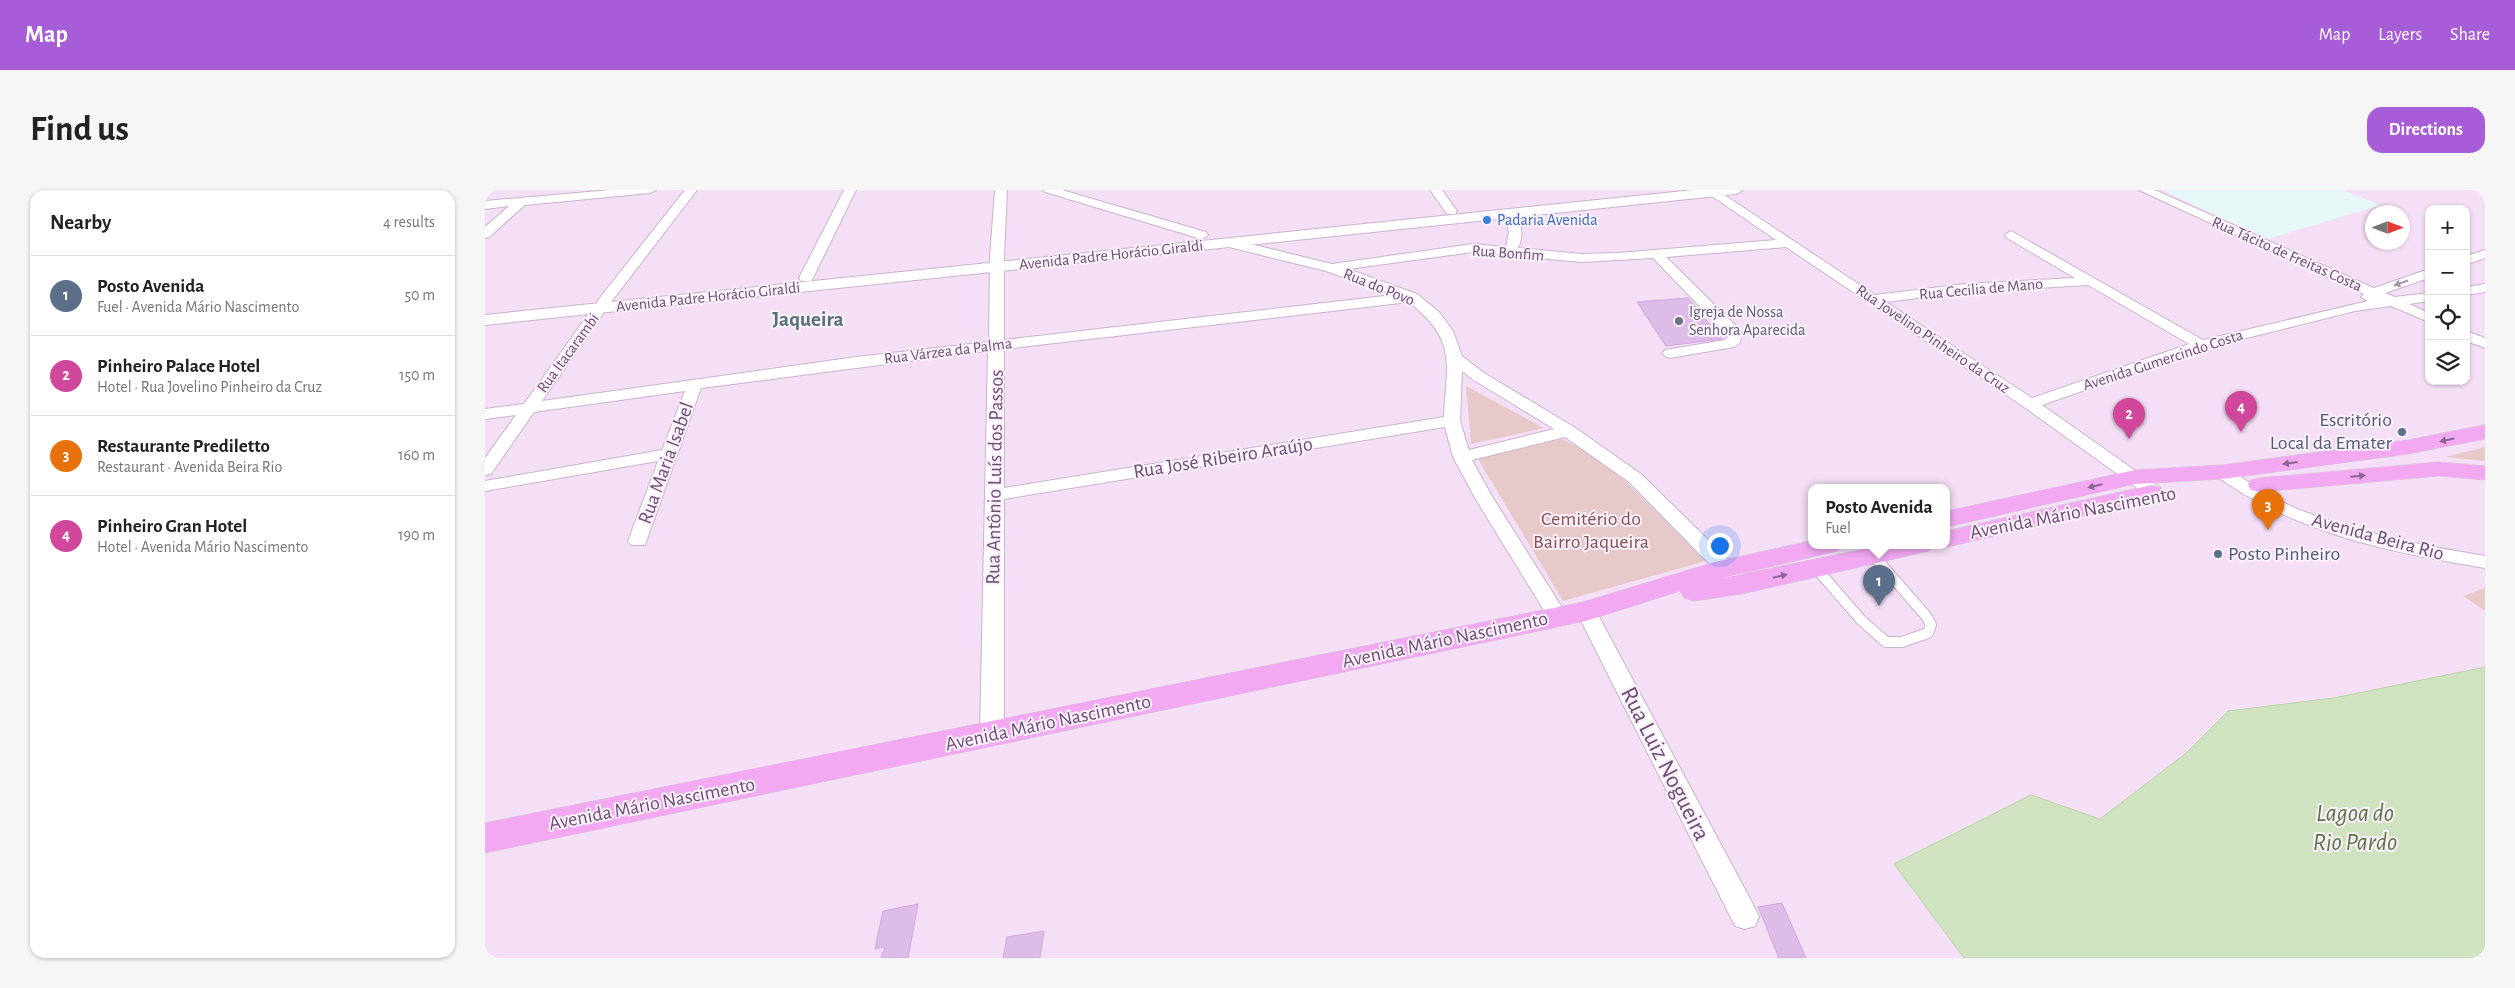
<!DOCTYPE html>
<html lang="en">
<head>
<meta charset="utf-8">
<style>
	body { margin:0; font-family:"Alegreya Sans",sans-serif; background:#f6f6f6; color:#222 }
	.controls { position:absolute; right:15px; top:15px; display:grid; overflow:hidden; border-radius:10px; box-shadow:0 1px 4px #0004 }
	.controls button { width:45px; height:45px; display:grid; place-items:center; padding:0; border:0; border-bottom:1px solid #e0e0e0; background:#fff; color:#222; font:25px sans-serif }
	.compass { position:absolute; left:1880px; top:15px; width:45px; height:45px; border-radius:50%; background:#fff; box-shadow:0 1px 4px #0004; rotate:90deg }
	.you { position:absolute; left:1234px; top:355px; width:18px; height:18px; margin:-12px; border:4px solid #fff; border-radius:50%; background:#1a73e8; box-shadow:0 0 0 8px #1a73e833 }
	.badge { display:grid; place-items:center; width:32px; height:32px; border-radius:50%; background:#a75cd8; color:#fff; font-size:16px; font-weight:700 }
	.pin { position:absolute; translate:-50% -41px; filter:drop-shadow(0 1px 2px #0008) }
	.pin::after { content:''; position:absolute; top:26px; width:18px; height:15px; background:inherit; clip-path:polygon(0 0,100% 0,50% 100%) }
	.popup { position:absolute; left:1323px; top:294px; width:142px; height:65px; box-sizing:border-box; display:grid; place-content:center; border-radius:10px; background:#fff; filter:drop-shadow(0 1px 4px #0005); font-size:16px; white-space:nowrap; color:#767676 }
	.popup b { font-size:19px; color:#222 }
	.popup::after { content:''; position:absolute; left:50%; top:100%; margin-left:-10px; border:10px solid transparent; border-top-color:#fff }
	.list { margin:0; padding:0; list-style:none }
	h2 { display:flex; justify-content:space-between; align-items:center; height:65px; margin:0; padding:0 20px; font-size:21px }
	h2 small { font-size:16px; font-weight:400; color:#767676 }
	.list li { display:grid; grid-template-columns:32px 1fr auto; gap:15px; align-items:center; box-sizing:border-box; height:80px; padding:0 20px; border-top:1px solid #e0e0e0 }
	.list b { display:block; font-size:19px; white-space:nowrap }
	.list p { margin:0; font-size:16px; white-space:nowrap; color:#767676 }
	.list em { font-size:16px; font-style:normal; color:#767676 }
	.icon { flex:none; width:28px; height:28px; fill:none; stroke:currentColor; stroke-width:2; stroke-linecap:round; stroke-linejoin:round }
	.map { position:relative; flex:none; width:2000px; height:768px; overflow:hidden; border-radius:15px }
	header { display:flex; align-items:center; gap:30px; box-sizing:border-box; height:70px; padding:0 25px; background:#a75cd8; color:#fff }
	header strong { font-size:24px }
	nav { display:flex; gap:28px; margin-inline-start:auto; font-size:18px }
	.intro { display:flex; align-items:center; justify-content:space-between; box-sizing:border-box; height:120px; padding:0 30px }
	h1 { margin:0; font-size:35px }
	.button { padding:12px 22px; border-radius:15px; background:#a75cd8; color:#fff; font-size:18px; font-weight:700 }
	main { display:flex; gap:30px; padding:0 30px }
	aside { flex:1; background:#fff; border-radius:15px; box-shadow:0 1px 4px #0004 }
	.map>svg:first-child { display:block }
	.residential { fill:#f5dff7; fill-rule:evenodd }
	.education { fill:#e6f7f7 }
	.green { fill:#e7c9ca }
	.water { fill:#d0e3c0; stroke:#bcd4a7 }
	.building { fill:#ddbde7; stroke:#d1a6df }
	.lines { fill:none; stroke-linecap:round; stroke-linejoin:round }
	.service-casing { stroke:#cab3ce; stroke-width:12 }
	.minor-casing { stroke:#cab3ce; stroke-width:2 }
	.tertiary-casing { stroke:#cab3ce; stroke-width:2 }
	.primary-casing { stroke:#d2cad5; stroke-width:1 }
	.service { stroke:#fff; stroke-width:10 }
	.minor { fill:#fff; fill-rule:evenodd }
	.tertiary { fill:#fff; fill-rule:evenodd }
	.primary { fill:#f2a9f2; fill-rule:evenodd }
	.oneway { fill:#a695ab }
	.oneway2 { fill:#8c6693 }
	.shop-dot { fill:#3f7fe0; stroke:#fdf0fd; stroke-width:2 }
	.worship-dot { fill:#6b7280; stroke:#fdf0fd; stroke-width:2 }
	.service-dot { fill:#5c6f8a; stroke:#fdf0fd; stroke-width:2 }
	.labels { text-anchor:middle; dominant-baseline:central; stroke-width:4; stroke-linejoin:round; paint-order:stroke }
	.far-shop-label { font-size:16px; fill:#366cbe; stroke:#fdf0fd; text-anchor:start }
	.far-street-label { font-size:16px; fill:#6a4f73; stroke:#fdf0fd }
	.far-worship-label { font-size:16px; fill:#5b616d; stroke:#fdf0fd; text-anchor:start }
	.service-label { font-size:20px; fill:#4e5e75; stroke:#fdf0fd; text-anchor:end }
	.street-label { font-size:20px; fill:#6a4f73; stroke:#fdf0fd }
	.park-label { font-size:20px; fill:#83534f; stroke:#fdf0fd }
	.far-district-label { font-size:21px; font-weight:bold; fill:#557375; stroke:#fdf0fd }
	.near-street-label { font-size:24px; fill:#6a4f73; stroke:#fdf0fd }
	.near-water-label { font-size:25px; font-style:italic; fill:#5b7644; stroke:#fdf0fd }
</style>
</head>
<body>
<header>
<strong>Map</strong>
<nav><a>Map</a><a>Layers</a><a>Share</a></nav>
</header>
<div class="intro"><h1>Find us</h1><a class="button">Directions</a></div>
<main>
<aside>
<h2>Nearby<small>4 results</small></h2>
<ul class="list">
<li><span class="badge" style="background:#5c6f8a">1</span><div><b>Posto Avenida</b><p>Fuel · Avenida Mário Nascimento</p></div><em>50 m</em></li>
<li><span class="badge" style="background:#d1479c">2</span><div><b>Pinheiro Palace Hotel</b><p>Hotel · Rua Jovelino Pinheiro da Cruz</p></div><em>150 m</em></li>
<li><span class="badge" style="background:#e8710a">3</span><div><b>Restaurante Prediletto</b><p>Restaurant · Avenida Beira Rio</p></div><em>160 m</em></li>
<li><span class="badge" style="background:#d1479c">4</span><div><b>Pinheiro Gran Hotel</b><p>Hotel · Avenida Mário Nascimento</p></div><em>190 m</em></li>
</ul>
</aside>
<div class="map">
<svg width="2000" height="768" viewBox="0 0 2000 768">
	<rect width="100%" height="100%" fill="#fbeafb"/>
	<path class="residential" d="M0 0H2000V714L1944 768H0ZM1944 19H1981V191H1944ZM1888 22H1918V52H1888ZM1326 297H1462V355H1326Z"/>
	<path class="education" d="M1677 0H1857L1896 15 1783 49Z"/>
	<g class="green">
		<path d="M981 196 1059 238 986 254Z"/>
		<path d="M1077 249 1120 271 1221 371 1078 411 993 269Z"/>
		<path d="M2000 257V271L1960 267Z"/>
		<path d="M2000 398V421L1978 406Z"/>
	</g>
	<path class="water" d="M2000 477V768H1479L1409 674 1546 605 1615 629 1700 564 1743 521 1849 508Z"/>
	<g class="building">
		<path d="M1203 108 1237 149 1181 156 1152 112Z"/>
		<path d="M1297 713 1321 768H1294L1273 717Z"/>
		<path d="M433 714 423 768H396L400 757 390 759 398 721Z"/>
		<path d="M559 741 555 768H518L522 747Z"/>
	</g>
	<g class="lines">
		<g class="service-casing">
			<path id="service" d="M1331 378 1376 430 1401 452H1417L1443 443 1446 435 1442 427 1388 365"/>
		</g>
		<g class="minor-casing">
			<g id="minor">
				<path d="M126 0H171L165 3 40 15 4 47 0 48V37L24 16 0 19V11Z"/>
				<path d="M200 0H212L127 111 57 211 371 167 504 152 505 67 510 0H522L519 67V150L908 105 841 81 740 56 739 53 745 49 847 74 988 54 1021 57 1024 42 1020 23 1026 19 1032 23C1036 36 1039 46 1033 58L1097 64 1133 63 1291 50 1218 0H1232L1390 105 1480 94 1590 88 1522 48 1520 45 1526 41 1718 150 1883 111 1876 107 1879 104 1654 0H1670L1889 98 1944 79V88L1900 103 1910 107 1944 103V111L1924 114 1944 123V132L1906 116 1870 121 1721 158 1557 215 1675 298 1678 302 1675 306H1663L1539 217 1301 57 1181 67 1251 136 1257 146 1254 154 1249 157 1185 168 1180 166 1177 163 1180 160 1240 150 1243 146 1168 68 1097 72 988 62 863 79 932 104 954 122 968 141 977 166 999 183 1089 237 1156 284 1264 390 1267 395 1264 400 1257 402 1250 400 1144 292 1080 247 987 270 1008 308 1083 427 1080 432 1073 434 1066 432 990 308 968 267 960 237 519 309V545L515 551 507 554 499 551 495 545 503 161 216 198 160 355H146L143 351 173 271 0 301V291L177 260 200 201 49 222 6 284 0 285V268L31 225 0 229V219L39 214 117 105ZM1603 95 1704 154 1547 208 1401 112 1480 102ZM924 112C972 151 962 171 959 227L519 298V159ZM977 181 987 189 1069 239 984 260 975 231Z"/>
				<path d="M359 0H371L328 88 326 91H316L314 88Z"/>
				<path d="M558 0H577L721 42 723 45 717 49 713 48 560 2Z"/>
				<path d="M945 0H957L972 21 970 24H962Z"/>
				<path d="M2000 60V68L1981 75V66Z"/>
				<path d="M2000 94V102L1981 105V97Z"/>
				<path d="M1981 141 2000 148V158L1981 151Z"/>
				<path d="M1737 277C1749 280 1759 290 1770 296 1782 305 1797 312 1810 318 1872 343 1935 355 2000 366V378C1903 362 1813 344 1731 286L1728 282 1731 278Z"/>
				<path d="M1101 414 1108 416 1111 421 1270 718 1274 727 1270 736 1260 739 1250 736 1091 421 1094 416Z"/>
			</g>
		</g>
		<g class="tertiary-casing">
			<path id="tertiary" d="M1209 0H1258L1251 4 0 135V125Z"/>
		</g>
		<g class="primary-casing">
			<g id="primary">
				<path d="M2000 235V249L1923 264 1737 289 1650 294 1462 337V321L1650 280 1737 275 1923 250Z"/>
				<path d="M1954 272 2000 276V290L1954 286 1775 302 1766 300 1763 295 1766 290 1775 288Z"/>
				<path d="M1667 295 1676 298 1680 303 1676 308 1462 357 1453 355H1462V341Z"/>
				<path d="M1326 351V355H1357L1353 361 1233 389 1399 355H1448L1444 361 1435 363 1257 404 1209 411 1199 408 1195 401 1101 431 0 663V633L1098 412 1230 372Z"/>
			</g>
		</g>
		<use href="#service" class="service"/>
		<use href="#minor" class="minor"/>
		<use href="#tertiary" class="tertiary"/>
		<use href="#primary" class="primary"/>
	</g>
	<defs><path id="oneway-solid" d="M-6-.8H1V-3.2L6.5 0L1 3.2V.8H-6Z" transform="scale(1.25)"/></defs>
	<use class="oneway" href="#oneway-solid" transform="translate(1916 93) rotate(161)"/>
	<g class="oneway2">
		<use href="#oneway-solid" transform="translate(1962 250) rotate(168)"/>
		<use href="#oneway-solid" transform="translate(1805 273) rotate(172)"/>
		<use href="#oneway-solid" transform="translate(1873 286) rotate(-5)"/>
		<use href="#oneway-solid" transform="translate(1610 296) rotate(167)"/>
		<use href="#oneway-solid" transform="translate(1295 386) rotate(-13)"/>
	</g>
	<circle class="shop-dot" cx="1002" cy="30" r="5"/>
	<circle class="worship-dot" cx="1194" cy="131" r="5"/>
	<g class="service-dot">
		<circle cx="1917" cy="242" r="5"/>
		<circle cx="1733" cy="364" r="5"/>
	</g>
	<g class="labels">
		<g class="far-shop-label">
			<text x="1012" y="30">Padaria Avenida</text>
		</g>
		<g class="far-street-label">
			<text transform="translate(1023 63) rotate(4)">Rua Bonfim</text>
			<text transform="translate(1802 64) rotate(24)">Rua Tácito de Freitas Costa</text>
			<text transform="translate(626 65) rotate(-6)">Avenida Padre Horácio Giraldi</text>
			<text transform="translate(894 97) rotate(22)">Rua do Povo</text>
			<text transform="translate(1496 99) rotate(-5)">Rua Cecilia de Mano</text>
			<text transform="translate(223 107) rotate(-6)">Avenida Padre Horácio Giraldi</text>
			<text transform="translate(1448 149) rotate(34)">Rua Jovelino Pinheiro da Cruz</text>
			<text transform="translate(463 161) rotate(-7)">Rua Várzea da Palma</text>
			<text transform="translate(83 163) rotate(-54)">Rua Itacarambi</text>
			<text transform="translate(1678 170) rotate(-18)">Avenida Gumercindo Costa</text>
		</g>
		<g class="far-worship-label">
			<text x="1204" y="122">Igreja de Nossa<tspan x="1204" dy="18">Senhora Aparecida</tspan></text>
		</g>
		<g class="service-label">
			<text x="1907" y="230">Escritório<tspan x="1907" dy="23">Local da Emater</tspan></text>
			<text x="1743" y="364" text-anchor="start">Posto Pinheiro</text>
		</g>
		<g class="street-label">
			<text transform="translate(738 268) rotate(-9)">Rua José Ribeiro Araújo</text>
			<text transform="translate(181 273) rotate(-70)">Rua Maria Isabel</text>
			<text transform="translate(510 287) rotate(-89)">Rua Antônio Luís dos Passos</text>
			<text transform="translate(1588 323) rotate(-11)">Avenida Mário Nascimento</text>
			<text transform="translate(1893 347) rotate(15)">Avenida Beira Rio</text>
			<text transform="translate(960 450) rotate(-12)">Avenida Mário Nascimento</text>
			<text transform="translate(563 533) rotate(-12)">Avenida Mário Nascimento</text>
			<text transform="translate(167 614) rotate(-11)">Avenida Mário Nascimento</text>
		</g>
		<g class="park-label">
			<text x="1106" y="329">Cemitério do<tspan x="1106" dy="23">Bairro Jaqueira</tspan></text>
		</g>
		<g class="far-district-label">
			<text x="323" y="129">Jaqueira</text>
		</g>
		<g class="near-street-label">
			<text transform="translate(1180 574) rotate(63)">Rua Luiz Nogueira</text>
		</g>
		<g class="near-water-label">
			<text x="1870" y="623">Lagoa do<tspan x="1870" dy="29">Rio Pardo</tspan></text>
		</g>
	</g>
</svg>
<div class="controls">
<button>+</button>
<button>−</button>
<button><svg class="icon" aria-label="locate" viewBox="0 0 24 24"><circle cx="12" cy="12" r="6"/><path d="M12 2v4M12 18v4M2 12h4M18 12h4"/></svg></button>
<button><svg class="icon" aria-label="layers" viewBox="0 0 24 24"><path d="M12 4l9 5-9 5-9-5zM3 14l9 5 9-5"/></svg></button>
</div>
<svg class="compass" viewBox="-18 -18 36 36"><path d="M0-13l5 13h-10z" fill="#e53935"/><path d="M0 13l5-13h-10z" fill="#767676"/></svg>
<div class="you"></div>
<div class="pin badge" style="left:1394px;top:416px;background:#5c6f8a">1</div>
<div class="popup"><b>Posto Avenida</b>Fuel</div>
<div class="pin badge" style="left:1644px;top:249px;background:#d1479c">2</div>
<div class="pin badge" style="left:1783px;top:340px;background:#e8710a">3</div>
<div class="pin badge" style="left:1756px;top:242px;background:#d1479c">4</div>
</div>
</main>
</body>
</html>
